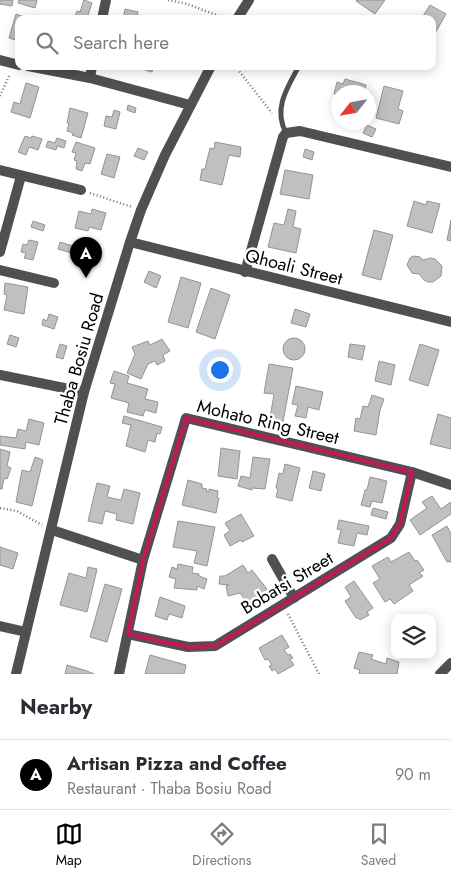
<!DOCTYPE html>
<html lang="en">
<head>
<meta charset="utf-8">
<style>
	body { margin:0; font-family:Jost,sans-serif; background:#f7f7f7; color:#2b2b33 }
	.controls { position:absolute; right:15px; bottom:15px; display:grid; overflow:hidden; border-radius:10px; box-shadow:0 2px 12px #0003 }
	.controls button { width:45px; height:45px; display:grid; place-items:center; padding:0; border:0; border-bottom:1px solid #e1e1e2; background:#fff; color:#2b2b33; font:25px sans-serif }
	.compass { position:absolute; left:331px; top:85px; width:45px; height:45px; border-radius:50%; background:#fff; box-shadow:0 2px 12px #0003; rotate:239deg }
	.you { position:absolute; left:219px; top:369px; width:18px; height:18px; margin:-12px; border:4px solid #fff; border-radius:50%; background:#1a73e8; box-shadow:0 0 0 8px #1a73e833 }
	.badge { display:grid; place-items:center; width:32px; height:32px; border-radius:50%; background:#000; color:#fff; font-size:16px; font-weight:700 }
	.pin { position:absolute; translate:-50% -41px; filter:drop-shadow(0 1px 2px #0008) }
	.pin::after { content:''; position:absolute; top:26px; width:18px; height:15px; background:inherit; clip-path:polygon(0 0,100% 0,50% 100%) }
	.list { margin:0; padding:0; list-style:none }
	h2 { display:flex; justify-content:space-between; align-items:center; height:65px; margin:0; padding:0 20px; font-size:21px }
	h2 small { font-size:16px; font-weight:400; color:#7c7c81 }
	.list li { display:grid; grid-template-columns:32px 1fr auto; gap:15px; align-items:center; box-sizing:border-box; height:70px; padding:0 20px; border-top:1px solid #e1e1e2 }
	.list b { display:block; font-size:19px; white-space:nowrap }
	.list p { margin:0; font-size:16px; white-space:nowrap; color:#7c7c81 }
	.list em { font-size:16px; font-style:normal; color:#7c7c81 }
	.icon { flex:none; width:28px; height:28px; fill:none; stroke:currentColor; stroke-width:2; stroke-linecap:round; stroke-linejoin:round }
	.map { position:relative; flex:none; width:451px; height:674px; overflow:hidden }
	.search { position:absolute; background:#fff; box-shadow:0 2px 12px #0003; left:15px; right:15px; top:15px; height:55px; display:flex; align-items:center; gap:12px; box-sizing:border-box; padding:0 18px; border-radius:10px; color:#7c7c81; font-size:19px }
	.sheet { height:135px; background:#fff }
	nav { display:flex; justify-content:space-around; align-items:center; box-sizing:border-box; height:70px; border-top:1px solid #e1e1e2; background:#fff; font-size:14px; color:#7c7c81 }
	nav a { display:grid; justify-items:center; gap:2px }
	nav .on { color:#000 }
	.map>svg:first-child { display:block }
	.building { fill:#c0c0c0; stroke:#949494 }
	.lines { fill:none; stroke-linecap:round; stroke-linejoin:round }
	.path { stroke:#727272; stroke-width:2.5; stroke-dasharray:1 2.5; stroke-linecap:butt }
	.service { stroke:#505050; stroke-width:5 }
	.minor { stroke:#505050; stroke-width:10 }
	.tertiary { stroke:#505050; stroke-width:10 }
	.marked { fill:none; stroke:#c2185b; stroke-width:4; stroke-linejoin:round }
	.labels { text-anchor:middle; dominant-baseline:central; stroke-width:5; stroke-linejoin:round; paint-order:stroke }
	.street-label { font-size:18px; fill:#000; stroke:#fff }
</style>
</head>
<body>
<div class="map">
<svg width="451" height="674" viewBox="0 0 451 674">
	<rect width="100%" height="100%" fill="#fff"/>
	<g class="building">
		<path d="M0 0H13L12 6 0 4Z"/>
		<path d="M19 0H37L35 8 18 3Z"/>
		<path d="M84 0 92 3 88 15 91 16 90 19H74L77 11 80 12Z"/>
		<path d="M357 0H385L375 14 356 1Z"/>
		<path d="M430 5 446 14 434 35 432 34V19H421Z"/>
		<path d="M125 9 138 12 137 19H123Z"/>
		<path d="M16 14 30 19V16L40 19H19V41L9 38Z"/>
		<path d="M143 66H153L152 72 142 69Z"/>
		<path d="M345 79 366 85 364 92H338V95L334 94 337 82 343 84Z"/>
		<path d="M26 83 39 87 30 118 11 112 14 102 20 104Z"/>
		<path d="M384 86 403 91 398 109 403 111 399 124 376 118Z"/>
		<path d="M128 105 136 108 135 113 127 110Z"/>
		<path d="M70 108 88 113 81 138 72 135 73 133 67 131 69 123H67Z"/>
		<path d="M114 110 120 112 116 129 104 126 106 116 112 117Z"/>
		<path d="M367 125 376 129 372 137 363 133Z"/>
		<path d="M25 136 31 138 32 136 42 139 38 150 29 147 26 155 18 152Z"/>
		<path d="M57 138 66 141 64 148 57 146 56 150 46 147 48 141 55 143Z"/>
		<path d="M76 142 95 148 90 164 85 163 82 171 76 169 77 161 74 160 76 153 72 152Z"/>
		<path d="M215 142 241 147 240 157 229 155 222 185 200 180 202 169H205L210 148 214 149Z"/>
		<path d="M138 148 148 152 144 160 134 156Z"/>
		<path d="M305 149 314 152 312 160 303 157Z"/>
		<path d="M107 154 120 157 114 178 101 174Z"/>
		<path d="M285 170 313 175 309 199 280 194Z"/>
		<path d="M414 201 426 205 427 201 440 204 432 233 407 226Z"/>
		<path d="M92 209 106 213 101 230 89 227 88 231 75 228 79 211 91 214Z"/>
		<path d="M288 209 296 211 293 227 301 229 296 253 268 247 274 223 284 225Z"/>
		<path d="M451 220V241L447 240Z"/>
		<path d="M33 221 45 225 43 231 31 227Z"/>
		<path d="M374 230 393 235 381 280 362 275Z"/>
		<path d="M29 240 38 242 33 260 24 258 26 253 21 252 23 244 27 245Z"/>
		<path d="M60 242 73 246 71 253 58 249Z"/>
		<path d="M413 256 420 257 423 260 431 258 435 259 442 266 441 276 433 282H428L424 280 419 274 412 273 407 265 410 258Z"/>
		<path d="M149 271 161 276 156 288 144 282Z"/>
		<path d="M181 277 201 283 188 328 168 322Z"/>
		<path d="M5 283 28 287 24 314 4 310 7 295 4 294Z"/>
		<path d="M211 288 230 295 215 339 196 332Z"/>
		<path d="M295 309 310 314 306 327 291 323Z"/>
		<path d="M49 314 58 317 54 329 42 325 43 319 47 321Z"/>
		<path d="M10 335 19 338 16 347 7 344Z"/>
		<circle cx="294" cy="349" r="11"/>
		<path d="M162 339 170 351 163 355 165 361 157 365 155 361 148 364 141 379 127 373 135 354 132 347 148 341 150 345Z"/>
		<path d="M60 344 67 346 63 359 56 357Z"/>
		<path d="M350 344 365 346 362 360 348 357Z"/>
		<path d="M420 344 439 350 428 386 409 380Z"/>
		<path d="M379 361 395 365 391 385 375 381Z"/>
		<path d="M269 364 293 368 282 427 269 424 274 394 264 393Z"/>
		<path d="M114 371 129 376 127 383 148 389 145 399 158 402 156 413 145 410 143 416 127 412 129 403 111 398 115 384 110 383Z"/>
		<path d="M296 386 323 392 319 410 308 407 306 418 295 416 298 405 292 404Z"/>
		<path d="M372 395 384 399 380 410 376 435 354 431 356 418 360 419 363 406 368 407Z"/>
		<path d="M438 414 451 418V449L430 444Z"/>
		<path d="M124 416 162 427 160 434 157 433 155 442 148 440 145 452 126 446 131 425 122 423Z"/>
		<path d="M29 419 44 423 39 445 26 442 25 449 0 445V436L16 438 18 429 26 431Z"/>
		<path d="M221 448 240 451 237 479 218 476Z"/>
		<path d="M0 449 10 452 7 466 11 468 7 479 4 478 2 489H0Z"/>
		<path d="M35 457 43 460 32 506 16 502 22 470 30 472Z"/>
		<path d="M253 457 270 459 265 489 252 488V490L238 486 241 476 250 478Z"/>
		<path d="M285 464 300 468 292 501 276 497 278 489 276 488 279 473 283 474Z"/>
		<path d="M313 471 325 474 321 491 309 488Z"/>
		<path d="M370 477 387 481 382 503 372 501 370 507 361 505 365 490H367Z"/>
		<path d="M188 480 202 484V488L207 489 206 491 209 492V489L218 491 217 498H219L216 513 182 505Z"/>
		<path d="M97 483 110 486 107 497 121 500 124 489 140 493 133 524 116 520 117 514 105 511 102 524 88 521Z"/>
		<path d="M432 496 441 509 451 502V514L420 535 410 520 427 508 422 502Z"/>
		<path d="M373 508 388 512 386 519 371 515Z"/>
		<path d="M241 514 254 536 242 542 241 540 230 546 224 535 230 531 225 523Z"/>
		<path d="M339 520 369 526 367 535 357 533 354 546 338 543 341 530 337 529Z"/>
		<path d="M178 521 215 527 207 566 194 563 197 551 173 547Z"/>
		<path d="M447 526 451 534V563L450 561 447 562 432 535Z"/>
		<path d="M0 547 18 553 13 569 0 565Z"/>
		<path d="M409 552 415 561 417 560 424 570 419 573 423 576 409 585 413 591 394 604 390 599 385 602 373 583 380 579 372 566 388 557 391 562Z"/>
		<path d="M178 564 193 567 192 573 199 574V576L207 579 204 589 197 586V590L174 588 176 579 169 577 172 567 177 569Z"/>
		<path d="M243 565 248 573 252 570 267 589 248 604 240 593 228 596 226 586 229 585 219 584 220 576H225Z"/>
		<path d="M88 567 97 569 87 612 60 605 69 573 86 578Z"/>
		<path d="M354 581 373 608 367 612 369 615 360 620 358 618H356L345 601 351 597 345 587Z"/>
		<path d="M105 584 122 589 107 642 90 637Z"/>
		<path d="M160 597 185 606 182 618 169 614 167 620 155 616Z"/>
		<path d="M282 635 289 647 284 650 288 655 290 654 293 658 290 659 294 665 278 674 275 669 272 671 269 666 272 665 268 659 265 660 259 648Z"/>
		<path d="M359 652 373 655 371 659 386 664 387 658 399 662 397 674H359L360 670 354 668Z"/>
		<path d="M150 655 186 665 184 674H145Z"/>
		<path d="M67 665 87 671 94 674H65Z"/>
	</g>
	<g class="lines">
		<g class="path">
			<path d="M168 0 187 4 227 19"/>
			<path d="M235 66 272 113"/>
			<path d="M0 96 10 74"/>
			<path d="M90 193 132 207"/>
			<path d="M0 508 17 511 42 525"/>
			<path d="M288 614 319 674"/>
		</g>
		<path class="service" d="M286 133C273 109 287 88 299 66"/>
		<g class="minor">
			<path d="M102 19 106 0"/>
			<path d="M0 60 19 65"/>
			<path d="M28 66 90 78 190 105"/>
			<path d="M90 78 92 66"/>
			<path d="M0 170 81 190"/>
			<path d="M130 242 451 322"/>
			<path d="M0 252 21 176"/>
			<path d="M0 270 54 283"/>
			<path d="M245 272 283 137 286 133 300 131 451 167"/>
			<path d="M0 375 84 392"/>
			<path d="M52 530 143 560"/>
			<path d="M272 559 294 598"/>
			<path d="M0 626 26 632"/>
			<path d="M128 634 188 647 215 646 391 538 400 524 412 472"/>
			<path d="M119 674 143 560 186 418 412 472 451 485"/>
			<path d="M440 674 451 663"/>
		</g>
		<g class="tertiary">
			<path d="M237 19 249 0"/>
			<path d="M16 674 84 392 130 242 141 210 165 155 211 66"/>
		</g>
	</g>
	<path class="marked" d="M186 418 412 472 400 524 391 538 215 646 188 647 128 634 143 560Z"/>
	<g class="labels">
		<g class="street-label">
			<text transform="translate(294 267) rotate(14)">Qhoali Street</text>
			<text transform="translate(79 359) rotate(-74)">Thaba Bosiu Road</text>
			<text transform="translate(268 422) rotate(13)">Mohato Ring Street</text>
			<text transform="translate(287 583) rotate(-31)">Bobatsi Street</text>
		</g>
	</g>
</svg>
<div class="controls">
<button><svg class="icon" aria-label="layers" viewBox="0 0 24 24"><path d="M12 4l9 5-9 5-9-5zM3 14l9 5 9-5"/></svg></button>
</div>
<svg class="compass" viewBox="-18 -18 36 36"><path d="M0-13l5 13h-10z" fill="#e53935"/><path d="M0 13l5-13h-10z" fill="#7c7c81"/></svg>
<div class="you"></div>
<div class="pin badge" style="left:86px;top:278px">A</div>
<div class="search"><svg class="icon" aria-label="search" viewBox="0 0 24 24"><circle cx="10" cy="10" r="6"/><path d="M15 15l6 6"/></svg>Search here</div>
</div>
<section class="sheet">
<h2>Nearby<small></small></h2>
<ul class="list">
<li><span class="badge">A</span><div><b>Artisan Pizza and Coffee</b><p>Restaurant · Thaba Bosiu Road</p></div><em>90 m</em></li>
</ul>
</section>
<nav>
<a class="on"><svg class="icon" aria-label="map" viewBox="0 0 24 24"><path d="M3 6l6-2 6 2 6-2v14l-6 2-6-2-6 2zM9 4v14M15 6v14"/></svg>Map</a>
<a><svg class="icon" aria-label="directions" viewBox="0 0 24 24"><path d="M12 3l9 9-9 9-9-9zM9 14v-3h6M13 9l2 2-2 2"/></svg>Directions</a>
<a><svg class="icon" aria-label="saved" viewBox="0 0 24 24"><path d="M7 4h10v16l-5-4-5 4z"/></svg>Saved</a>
</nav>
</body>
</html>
